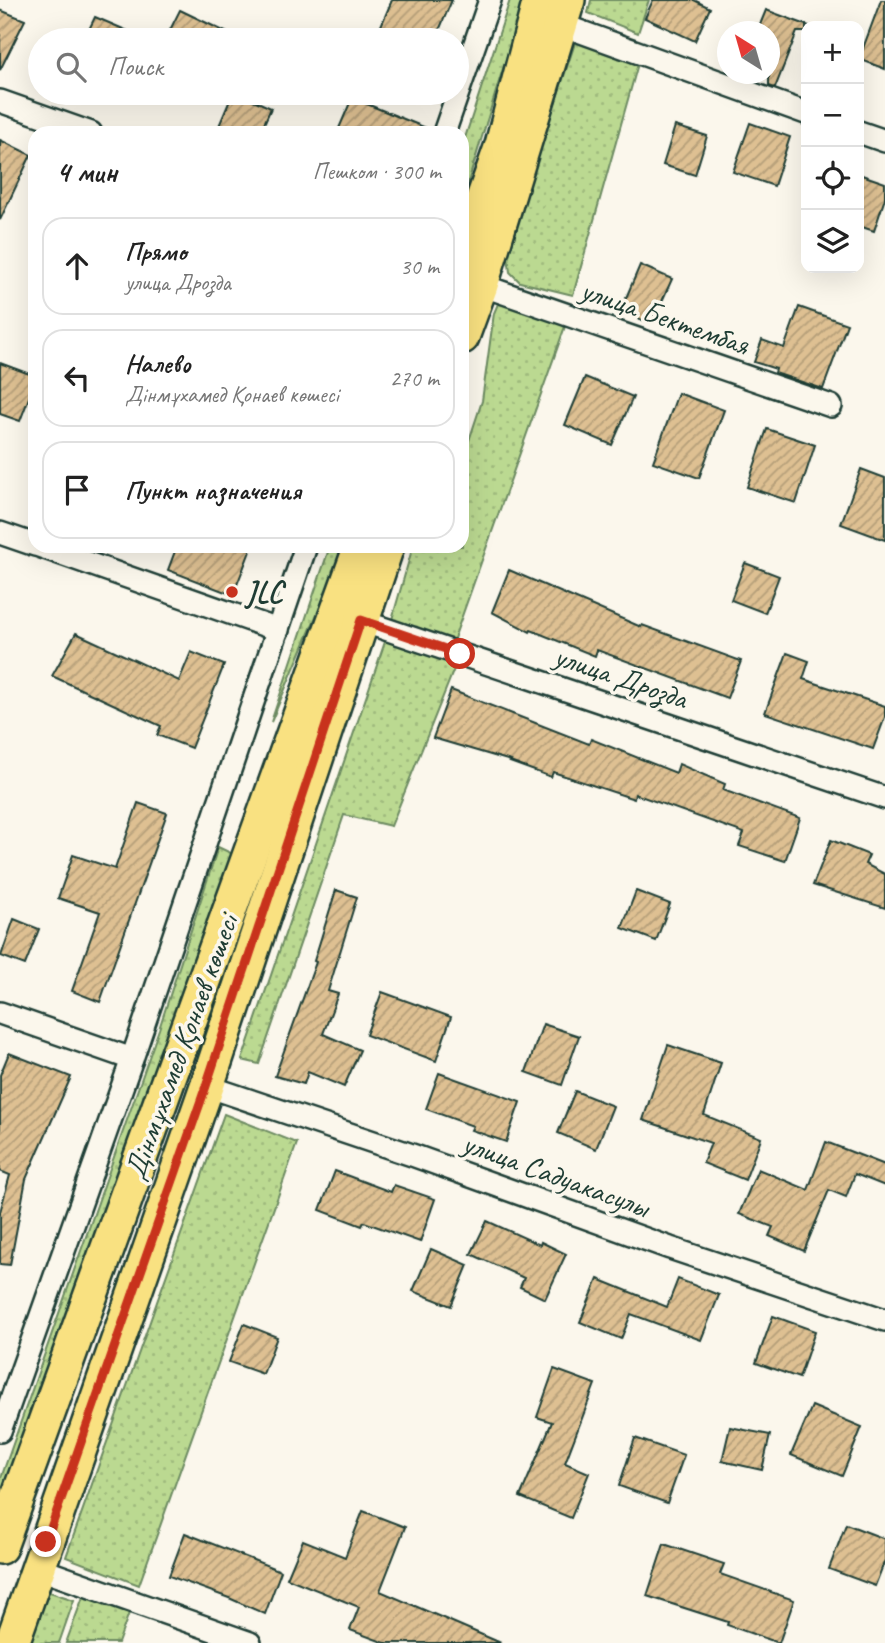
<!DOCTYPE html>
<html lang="ru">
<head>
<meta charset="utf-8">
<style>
	body { margin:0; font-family:Caveat,sans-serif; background:#f2f2f2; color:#222 }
	.controls { position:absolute; right:21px; top:21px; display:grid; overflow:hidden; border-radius:14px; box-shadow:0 7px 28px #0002 }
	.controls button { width:63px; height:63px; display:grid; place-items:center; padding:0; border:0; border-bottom:2px solid #e0e0e0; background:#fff; color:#222; font:35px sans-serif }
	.compass { position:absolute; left:717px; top:21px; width:63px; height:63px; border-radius:50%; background:#fff; box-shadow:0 7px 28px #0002; rotate:323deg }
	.stop { position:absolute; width:21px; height:21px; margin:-16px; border:5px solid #c8321e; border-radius:50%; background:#fff }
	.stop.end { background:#c8321e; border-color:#fff; box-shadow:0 2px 7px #0008 }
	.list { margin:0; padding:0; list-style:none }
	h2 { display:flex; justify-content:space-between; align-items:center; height:91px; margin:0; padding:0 28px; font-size:30px }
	h2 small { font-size:23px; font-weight:400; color:#767676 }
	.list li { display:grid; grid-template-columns:46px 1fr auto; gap:21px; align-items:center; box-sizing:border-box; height:98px; margin:0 14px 14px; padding:0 14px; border:2px solid #e0e0e0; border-radius:21px }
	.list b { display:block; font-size:26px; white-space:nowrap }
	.list p { margin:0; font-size:23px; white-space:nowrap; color:#767676 }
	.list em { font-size:23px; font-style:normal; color:#767676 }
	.icon { flex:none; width:38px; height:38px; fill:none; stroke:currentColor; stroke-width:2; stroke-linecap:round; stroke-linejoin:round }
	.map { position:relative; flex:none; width:885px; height:1643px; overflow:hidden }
	.search { position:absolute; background:#fff; box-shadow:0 7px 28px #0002; left:28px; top:28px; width:441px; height:77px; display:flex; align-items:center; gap:18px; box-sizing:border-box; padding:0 24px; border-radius:38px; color:#767676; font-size:26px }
	.panel { position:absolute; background:#fff; box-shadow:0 7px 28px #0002; left:28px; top:126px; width:441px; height:427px; border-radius:21px }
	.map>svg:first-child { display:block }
	.grass { fill:url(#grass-dots); stroke:#6d8b62; stroke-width:2 }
	.building { fill:url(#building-hatch); stroke:#1f3d34; stroke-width:2 }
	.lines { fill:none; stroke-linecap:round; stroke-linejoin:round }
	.street-casing { stroke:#1f3d34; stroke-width:26 }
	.primary-casing { stroke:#1f3d34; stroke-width:38 }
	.street { stroke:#fbf7ec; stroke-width:21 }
	.primary { stroke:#f9e181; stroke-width:33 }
	.route { stroke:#c8321e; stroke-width:9 }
	.poi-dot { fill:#c8321e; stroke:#fbf7ec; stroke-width:2.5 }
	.labels { text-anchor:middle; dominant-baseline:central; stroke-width:7; stroke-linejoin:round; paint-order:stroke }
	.street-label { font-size:30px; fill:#1f3d34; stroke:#fbf7ec }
	.poi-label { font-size:30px; font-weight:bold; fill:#1f3d34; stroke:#fbf7ec; text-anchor:start }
</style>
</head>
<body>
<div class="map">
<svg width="885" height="1643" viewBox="0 0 885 1643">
	<defs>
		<pattern id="grass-dots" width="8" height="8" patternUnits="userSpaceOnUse" patternTransform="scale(1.75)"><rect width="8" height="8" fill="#bbd991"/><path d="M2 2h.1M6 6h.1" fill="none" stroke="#a0bb7e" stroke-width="1.8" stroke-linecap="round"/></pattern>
		<pattern id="building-hatch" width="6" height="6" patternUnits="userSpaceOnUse" patternTransform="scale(1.75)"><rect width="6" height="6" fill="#dec092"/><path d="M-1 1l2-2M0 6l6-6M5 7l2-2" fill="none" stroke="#b39d78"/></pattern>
	</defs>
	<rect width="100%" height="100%" fill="#fbf7ec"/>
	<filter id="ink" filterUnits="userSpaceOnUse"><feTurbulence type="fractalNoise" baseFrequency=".0143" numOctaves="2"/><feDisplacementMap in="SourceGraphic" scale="14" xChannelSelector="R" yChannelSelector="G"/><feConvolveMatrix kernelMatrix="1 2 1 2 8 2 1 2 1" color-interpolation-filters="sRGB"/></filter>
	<g filter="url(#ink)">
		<g class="grass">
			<path d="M510 0H524L462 202V147Z"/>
			<path d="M591 0H649L638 33 588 13Z"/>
			<path d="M579 31 641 53 573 295 520 282 510 272 507 248Z"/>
			<path d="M503 292 569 315 450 650 460 654 391 826 344 815 259 1064 242 1060 389 630 413 546H462V462L482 401 494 313Z"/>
			<path d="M330 546H346L271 722Z"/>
			<path d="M218 847 235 855 0 1521V1481L159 1029Z"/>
			<path d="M224 1114 297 1143 139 1585 66 1557Z"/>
			<path d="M87 1586 133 1602 118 1643H66Z"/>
			<path d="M44 1590 74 1600 59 1643H26Z"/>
		</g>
		<g class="building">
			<path d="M392 0H452L435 40H375Z"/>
			<path d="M653 0H694L710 8 695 41 645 18Z"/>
			<path d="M881 0H885V69L859 59Z"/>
			<path d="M0 10 25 20 0 70Z"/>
			<path d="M180 10 242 40H165Z"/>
			<path d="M766 10 809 26H806V32H797L775 88 769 86V32H757Z"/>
			<path d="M95 17 149 40H84Z"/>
			<path d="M233 93H238L271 108 260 133H216Z"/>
			<path d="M352 98 431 130V133H337Z"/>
			<path d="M750 123 790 137 774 186 733 172Z"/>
			<path d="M675 126 707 136 695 175 663 165Z"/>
			<path d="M0 140 31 155 0 220Z"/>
			<path d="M859 174 885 183V198L874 231 859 226Z"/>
			<path d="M640 265 672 279 655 317 650 315 647 322 624 312 626 307 623 305Z"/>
			<path d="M799 307 847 324 823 389 775 373 776 369 754 362 762 340 784 348Z"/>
			<path d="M0 363 35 376V382L20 421 0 414Z"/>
			<path d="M585 377 633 397 612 445 565 425Z"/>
			<path d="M678 393 724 410 699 478 653 462Z"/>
			<path d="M767 429 815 445 796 503 747 487Z"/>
			<path d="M861 469 885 478V540L841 524Z"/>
			<path d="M177 546H252L233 595 168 570Z"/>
			<path d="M745 563 779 576 765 613 731 600Z"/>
			<path d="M509 570 641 627 642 625 741 661 727 698 597 650 595 656 531 630 530 632 492 612Z"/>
			<path d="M76 633 179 681 191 652 224 665 191 748 157 735 161 726 52 676Z"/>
			<path d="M787 653 809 661 803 679 885 706V717L873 749 765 713Z"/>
			<path d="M451 690 589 744 591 739 676 773 679 764 725 784 723 790 800 818 785 861 739 846 744 833 635 794 634 799 553 772 551 777 510 762 511 761 433 738Z"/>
			<path d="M138 803 167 813 100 1002 72 991 100 912 58 898 73 855 115 869Z"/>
			<path d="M831 840 869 855 865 864 885 874V908L813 885Z"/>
			<path d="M336 890 357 897 328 991 338 994 323 1034 360 1050 344 1087 308 1072 304 1084 275 1076 316 962 314 961Z"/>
			<path d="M636 891 670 904 656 941 622 928Z"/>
			<path d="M14 919 39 929 25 965 1 956Z"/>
			<path d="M382 992 451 1017 436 1061 366 1035Z"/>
			<path d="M543 1024 579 1036 562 1085 526 1072Z"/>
			<path d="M668 1045 721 1063 704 1115 761 1138 745 1180 703 1163 711 1143 643 1120Z"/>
			<path d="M9 1053 71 1077 26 1179 10 1265 0 1264V1212L10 1175 0 1171V1075Z"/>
			<path d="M439 1073 520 1102 506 1142 471 1130 473 1126 426 1109Z"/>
			<path d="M575 1091 613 1106 596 1149 558 1133Z"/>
			<path d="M826 1142 885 1165V1186L855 1174 846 1197 829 1190 804 1251 769 1236 773 1227 739 1214 758 1169 808 1190Z"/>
			<path d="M335 1171 391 1192 394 1185 435 1199 420 1242 364 1222 362 1226 320 1210Z"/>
			<path d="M487 1221 540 1245 541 1242 566 1254 545 1299 520 1287 524 1278 471 1254Z"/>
			<path d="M431 1249 468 1265 451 1306 413 1291Z"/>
			<path d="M598 1279 667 1307 678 1279 719 1295 701 1340 631 1314 621 1339 580 1322Z"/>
			<path d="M773 1316 815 1331 799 1378 756 1363Z"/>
			<path d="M244 1324 277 1337 263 1374 229 1362Z"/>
			<path d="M554 1369 595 1384 565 1463 589 1473 571 1518 520 1497 552 1422 537 1417Z"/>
			<path d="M812 1406 862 1427 842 1476 791 1455Z"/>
			<path d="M730 1427 770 1435 762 1470 722 1461Z"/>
			<path d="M635 1438 684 1455 667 1503 619 1486Z"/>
			<path d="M363 1511 405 1527 380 1591 501 1643H385L350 1630 359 1607 287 1578 303 1540 345 1557Z"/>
			<path d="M846 1524 885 1539V1560L875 1586 829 1569Z"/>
			<path d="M185 1533 281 1571 265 1614 229 1598 169 1576Z"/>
			<path d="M664 1544 724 1564 720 1574 794 1600 779 1643 727 1625 728 1622 647 1596Z"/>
		</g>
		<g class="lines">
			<g class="street-casing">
				<g id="street">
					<path d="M562 25 806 113"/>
					<path d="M0 101 91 133"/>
					<path d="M859 132 885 141"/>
					<path d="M444 133 490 0"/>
					<path d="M481 285 831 406"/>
					<path d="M0 533 35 545"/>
					<path d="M39 546 278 630"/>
					<path d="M353 618 885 798"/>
					<path d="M0 1013 132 1059"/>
					<path d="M207 1086 415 1156 670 1248 885 1320"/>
					<path d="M0 1431 132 1059 306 546"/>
					<path d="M37 1568 250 1643"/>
				</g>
			</g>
			<g class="primary-casing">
				<g id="primary">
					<path d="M462 259 502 145 540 0"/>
					<path d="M462 337 481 285 568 0"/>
					<path d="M0 1547 361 546"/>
					<path d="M12 1643 207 1086 387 546"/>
				</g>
			</g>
			<use href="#street" class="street"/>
			<use href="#primary" class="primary"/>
		</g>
	</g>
	<g class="lines" filter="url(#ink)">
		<path class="route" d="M46 1542 206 1086 361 620 460 654"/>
	</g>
	<circle class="poi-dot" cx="232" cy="592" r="7"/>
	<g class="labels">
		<g class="street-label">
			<text transform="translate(665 317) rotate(19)">улица Бектембая</text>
			<text transform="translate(621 677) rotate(19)">улица Дрозда</text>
			<text transform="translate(181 1047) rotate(-70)">Дінмұхамед Қонаев көшесі</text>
			<text transform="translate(556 1175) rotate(20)">улица Садуакасулы</text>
		</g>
		<g class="poi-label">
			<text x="246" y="592">JLC</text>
		</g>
	</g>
</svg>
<div class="controls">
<button>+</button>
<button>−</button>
<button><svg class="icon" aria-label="locate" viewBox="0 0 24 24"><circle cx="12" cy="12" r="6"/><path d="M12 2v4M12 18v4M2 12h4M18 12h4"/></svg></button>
<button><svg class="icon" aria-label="layers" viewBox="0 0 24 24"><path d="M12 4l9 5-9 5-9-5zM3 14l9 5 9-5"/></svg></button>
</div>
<svg class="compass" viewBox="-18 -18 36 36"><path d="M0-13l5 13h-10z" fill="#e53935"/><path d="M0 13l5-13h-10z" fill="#767676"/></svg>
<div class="stop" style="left:460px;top:654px"></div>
<div class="stop end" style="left:46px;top:1542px"></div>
<div class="search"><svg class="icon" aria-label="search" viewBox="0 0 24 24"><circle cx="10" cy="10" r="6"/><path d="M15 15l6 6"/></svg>Поиск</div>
<section class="panel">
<h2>4 мин<small>Пешком · 300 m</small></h2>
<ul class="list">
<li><svg class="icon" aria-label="ahead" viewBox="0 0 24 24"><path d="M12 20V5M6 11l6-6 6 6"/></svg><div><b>Прямо</b><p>улица Дрозда</p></div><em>30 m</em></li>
<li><svg class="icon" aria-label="left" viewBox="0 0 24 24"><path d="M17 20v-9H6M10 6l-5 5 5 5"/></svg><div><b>Налево</b><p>Дінмұхамед Қонаев көшесі</p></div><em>270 m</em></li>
<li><svg class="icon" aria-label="arrive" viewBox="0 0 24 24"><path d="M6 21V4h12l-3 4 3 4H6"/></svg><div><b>Пункт назначения</b></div></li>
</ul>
</section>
</div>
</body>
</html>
